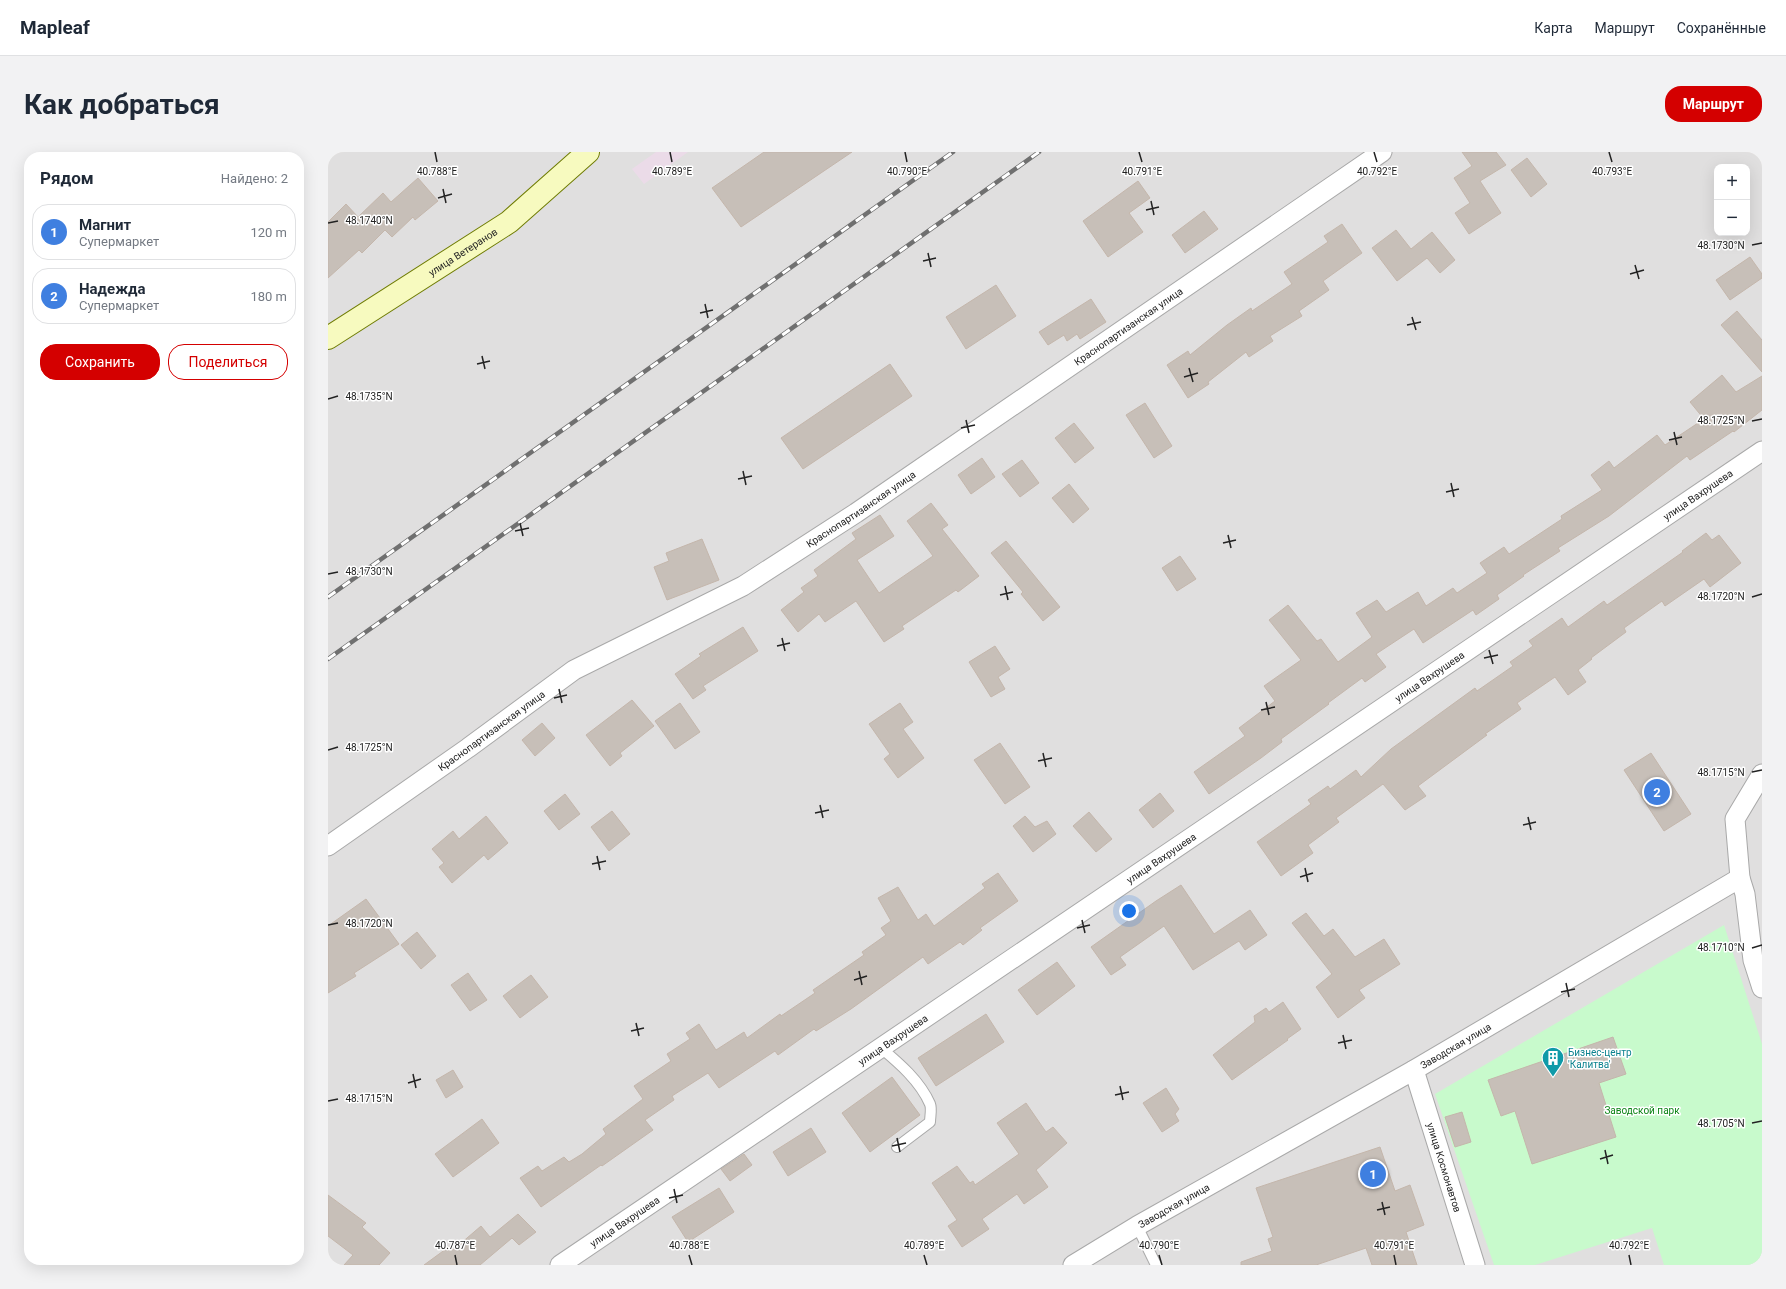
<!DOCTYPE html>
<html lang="ru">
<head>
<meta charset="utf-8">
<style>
	body { margin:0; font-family:Roboto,sans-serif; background:#f2f2f3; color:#1f2937 }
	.controls { position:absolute; right:12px; top:12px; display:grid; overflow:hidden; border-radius:8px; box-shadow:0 4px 16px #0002 }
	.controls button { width:36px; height:36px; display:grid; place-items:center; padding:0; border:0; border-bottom:1px solid #e0e1e3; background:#fff; color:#1f2937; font:20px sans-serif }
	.you { position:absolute; left:801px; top:759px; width:14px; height:14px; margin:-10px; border:3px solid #fff; border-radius:50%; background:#1a73e8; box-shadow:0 0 0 6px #1a73e833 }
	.badge { display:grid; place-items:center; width:26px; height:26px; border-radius:50%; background:#d40000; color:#fff; font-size:13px; font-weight:700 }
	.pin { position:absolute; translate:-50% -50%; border:2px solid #fff; box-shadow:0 1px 4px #0006 }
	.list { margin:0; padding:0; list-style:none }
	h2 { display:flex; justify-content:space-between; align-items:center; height:52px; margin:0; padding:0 16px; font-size:17px }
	h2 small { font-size:13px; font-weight:400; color:#747a83 }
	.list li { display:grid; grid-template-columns:26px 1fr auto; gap:12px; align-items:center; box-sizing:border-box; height:56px; margin:0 8px 8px; padding:0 8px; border:1px solid #e0e1e3; border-radius:16px }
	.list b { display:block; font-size:15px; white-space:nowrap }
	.list p { margin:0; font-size:13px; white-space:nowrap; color:#747a83 }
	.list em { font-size:13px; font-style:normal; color:#747a83 }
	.actions { display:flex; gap:8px; padding:12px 16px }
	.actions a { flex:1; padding:9px 0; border:1px solid #d40000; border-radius:16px; text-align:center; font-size:14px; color:#d40000 }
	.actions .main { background:#d40000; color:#fff }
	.map { position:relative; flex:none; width:1434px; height:1113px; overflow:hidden; border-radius:16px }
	header { display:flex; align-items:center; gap:24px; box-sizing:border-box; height:56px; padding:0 20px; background:#fff; border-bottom:1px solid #e0e1e3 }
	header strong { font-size:19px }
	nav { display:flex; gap:22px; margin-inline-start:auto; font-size:14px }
	.intro { display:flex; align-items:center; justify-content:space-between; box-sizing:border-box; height:96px; padding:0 24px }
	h1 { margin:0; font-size:28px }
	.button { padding:10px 18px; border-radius:16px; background:#d40000; color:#fff; font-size:14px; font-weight:700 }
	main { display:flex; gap:24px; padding:0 24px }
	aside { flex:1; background:#fff; border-radius:16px; box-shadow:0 4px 16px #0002 }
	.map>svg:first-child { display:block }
	.residential { fill:#e0dfdf; fill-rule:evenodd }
	.industrial { fill:#ebdbe8 }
	.park { fill:#c8facc }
	.building { fill:#c7bfb8; stroke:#c4b6ab }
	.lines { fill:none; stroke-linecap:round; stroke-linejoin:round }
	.lane-casing { stroke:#a9a9a9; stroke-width:12 }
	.street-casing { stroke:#a9a9a9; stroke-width:21 }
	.secondary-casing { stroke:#707d05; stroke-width:24 }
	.lane { stroke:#fff; stroke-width:10 }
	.street { stroke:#fff; stroke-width:19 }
	.secondary { stroke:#f7fabf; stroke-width:22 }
	.rail-casing { stroke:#707070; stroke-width:4.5 }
	.rail { stroke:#fff; stroke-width:3; stroke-dasharray:9; stroke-linecap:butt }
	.ticks { fill:none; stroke:#222; stroke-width:1.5 }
	.labels { text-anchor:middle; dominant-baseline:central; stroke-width:3; stroke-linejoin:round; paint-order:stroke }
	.street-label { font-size:10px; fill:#222; stroke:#fff }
	.culture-label { font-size:10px; fill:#0d838f; stroke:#fff; text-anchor:start }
	.park-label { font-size:10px; fill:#0c8416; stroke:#fff }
	.ticks-label { font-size:10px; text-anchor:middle; fill:#222; stroke:#fff; stroke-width:3; stroke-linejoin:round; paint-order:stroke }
</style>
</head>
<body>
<header>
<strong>Mapleaf</strong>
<nav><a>Карта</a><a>Маршрут</a><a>Сохранённые</a></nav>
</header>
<div class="intro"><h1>Как добраться</h1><a class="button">Маршрут</a></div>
<main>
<aside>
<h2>Рядом<small>Найдено: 2</small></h2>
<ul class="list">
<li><span class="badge" style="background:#3f7fe0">1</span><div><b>Магнит</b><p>Супермаркет</p></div><em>120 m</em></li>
<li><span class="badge" style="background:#3f7fe0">2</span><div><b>Надежда</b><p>Супермаркет</p></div><em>180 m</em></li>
</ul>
<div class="actions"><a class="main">Сохранить</a><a>Поделиться</a></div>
</aside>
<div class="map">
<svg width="1434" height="1113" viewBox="0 0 1434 1113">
	<rect width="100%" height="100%" fill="#f2efe9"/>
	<path class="residential" d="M0 0H1434V1113H0ZM1389 15H1419V81H1389Z"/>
	<path class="industrial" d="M328 0H360L316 32 304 17Z"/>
	<path class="park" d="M1396 773 1434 892V1113H1336L1324 1076 1207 1113H1166L1107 942Z"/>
	<g class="building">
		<path d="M436 0H524L413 75 384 36Z"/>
		<path d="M1134 0H1168L1178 13 1152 29 1173 61 1141 82 1127 61 1142 51 1126 26 1144 14Z"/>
		<path d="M1199 6 1219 32 1203 45 1183 18Z"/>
		<path d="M90 26 110 49 87 68 85 65 64 85 57 78 34 101 31 98 0 126V70L18 52 30 65 55 41 63 50Z"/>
		<path d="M810 29 822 46 801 61 815 80 780 105 755 69Z"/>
		<path d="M876 59 890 77 857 101 844 83Z"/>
		<path d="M1014 72 1034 101 995 129 1001 138 971 159 974 164 942 184 945 189 921 205 918 200 880 230 881 232 860 246 839 213 860 199 862 203 899 173 923 156 924 159 964 132 956 120 1000 90 996 84Z"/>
		<path d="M1068 78 1083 97 1104 80 1127 108 1112 121 1099 106 1069 129 1044 96Z"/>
		<path d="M1422 105 1434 122V126L1402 148 1388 128Z"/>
		<path d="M668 133 688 164 638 197 618 165Z"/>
		<path d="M763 147 778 170 752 187 749 182 739 189 736 183 720 193 711 180Z"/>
		<path d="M1409 159 1434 188V220L1393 173Z"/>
		<path d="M562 212 584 244 475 317 453 286Z"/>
		<path d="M1394 223 1408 240 1434 224V258L1406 280 1405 279 1362 308 1359 304 1281 364 1230 396 1232 399 1195 423 1196 424 1169 443 1171 447 1148 463 1145 458 1095 491 1086 477 1048 502 1058 515 1037 530 1034 526 1000 551 1001 552 953 587 954 590 933 606 881 642 866 620 917 584 911 576 947 549 936 534 973 508 941 468 960 453 989 489 993 487 1010 510 1044 485 1028 461 1049 448 1058 460 1090 440 1098 454 1125 436 1129 441 1159 421 1152 411 1176 395 1181 402 1234 367 1233 364 1274 338 1263 323 1281 309 1286 316 1329 283 1337 293 1376 267 1362 250Z"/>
		<path d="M817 251 844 294 826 306 798 263Z"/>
		<path d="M746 271 766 296 747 311 727 286Z"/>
		<path d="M654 306 667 325 643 342 630 323Z"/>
		<path d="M694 308 711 331 692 345 674 322Z"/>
		<path d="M741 332 761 357 745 371 724 346Z"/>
		<path d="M603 351 620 373 614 377 651 424 630 440 628 438 574 474 576 477 556 490 528 449 497 470 491 462 470 480 453 458 476 440 473 436 490 424 486 418 528 387 524 381 552 363 566 384 529 408 551 441 605 404 579 369Z"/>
		<path d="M1378 381 1384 388 1391 383 1413 411 1382 435 1376 427 1337 454 1334 449 1296 476 1298 480 1263 506 1264 507 1250 518 1258 530 1240 543 1227 525 1189 551 1193 557 1157 582 1159 583 1090 634 1098 644 1077 658 1055 632 1008 666 1011 670 980 693 985 701 953 724 929 690 983 652 980 648 1000 634 1002 637 1028 618 1033 625 1063 597 1147 536 1149 539 1185 514 1182 510 1205 494 1201 489 1234 466 1240 475 1276 449 1279 453 1355 400 1354 399Z"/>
		<path d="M374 387 391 428 339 448 326 415 341 409 338 401Z"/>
		<path d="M678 389 732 455 715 469 693 442 695 440 663 401Z"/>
		<path d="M852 404 868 427 849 439 834 416Z"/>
		<path d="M415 475 430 499 375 534 378 538 365 547 347 522 373 504 371 502Z"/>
		<path d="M667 494 682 517 670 525 677 537 663 545 641 510Z"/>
		<path d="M304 548 326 574 292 601 294 604 282 614 258 583Z"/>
		<path d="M352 551 372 580 347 597 327 569Z"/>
		<path d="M572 551 585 570 575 577 596 606 570 626 556 607 562 602 541 572Z"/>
		<path d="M214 571 227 586 207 604 194 588Z"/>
		<path d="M672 591 702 635 677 652 646 608Z"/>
		<path d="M1323 601 1363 662 1336 679 1296 618Z"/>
		<path d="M832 641 846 659 825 676 811 658Z"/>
		<path d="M237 642 252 662 231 678 216 659Z"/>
		<path d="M284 659 302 682 281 699 263 675Z"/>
		<path d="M761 660 784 687 768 700 745 674Z"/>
		<path d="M158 664 180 691 160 708 156 703 124 731 111 715 116 711 104 697 125 679 131 687Z"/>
		<path d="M697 664 707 675 719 669 728 682 705 700 685 674Z"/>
		<path d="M670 721 690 749 652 776 654 778 635 793 632 790 600 812 595 805 523 857 488 879 486 877 450 903 447 899 391 936 380 921 344 944 346 948 317 968 325 978 274 1014 273 1013 213 1055 192 1026 210 1014 214 1019 236 1005 241 1010 254 1002 278 982 275 977 315 947 306 934 343 909 339 902 362 887 358 881 371 872 388 898 416 880 419 886 452 862 453 864 487 841 485 838 536 803 534 800 558 783 553 776 563 769 550 746 570 735 590 768 598 762 606 774 657 736 654 732Z"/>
		<path d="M853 733 886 782 922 758 939 783 917 798 911 789 865 818 836 774 792 805 798 813 783 823 763 795 828 749Z"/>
		<path d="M38 747 71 792 26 821 28 824 0 841V774Z"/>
		<path d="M978 761 996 784 1005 777 1027 805 1056 787 1072 812 1031 838 1037 846 1010 866 988 835 1004 822 964 771Z"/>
		<path d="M89 780 108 804 93 817 73 793Z"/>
		<path d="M729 810 747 834 709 863 690 838Z"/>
		<path d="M140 821 159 848 142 859 123 833Z"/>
		<path d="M203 823 220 845 192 866 175 844Z"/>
		<path d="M955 850 973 877 959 887 960 888 904 928 885 903 927 870 926 864 938 856 941 860Z"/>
		<path d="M658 862 676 890 608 934 590 906Z"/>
		<path d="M1285 885 1298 922 1271 931 1288 985 1204 1012 1187 959 1173 964 1160 928Z"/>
		<path d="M125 918 135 935 118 946 108 928Z"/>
		<path d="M564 925 592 963 542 1000 514 961Z"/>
		<path d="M838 936 851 957 847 962 851 969 834 980 815 951Z"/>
		<path d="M698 951 718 980 725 975 739 991 708 1018 720 1035 696 1052 689 1042 654 1067 661 1077 634 1095 620 1074 629 1068 604 1031 629 1014 642 1031 645 1029 647 1033 691 1002 669 971Z"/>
		<path d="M1134 960 1143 990 1127 995 1117 965Z"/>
		<path d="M154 967 171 991 125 1025 107 1002Z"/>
		<path d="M483 976 498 1000 460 1024 445 1000Z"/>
		<path d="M1052 995 1067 1039 1082 1033 1096 1073 1078 1080 1089 1113H1044L1038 1096 988 1113H913V1110L944 1099 940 1087 945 1085 928 1036Z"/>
		<path d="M416 1002 424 1013 402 1029 393 1017Z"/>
		<path d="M391 1036 406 1060 360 1090 344 1065Z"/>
		<path d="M0 1043 38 1071 34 1075 62 1101 51 1113H16L25 1103 0 1084Z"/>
		<path d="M190 1062 208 1080 191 1093 184 1086 152 1113H96L122 1094 125 1098 153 1074 162 1085Z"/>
	</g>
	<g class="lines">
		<g class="lane-casing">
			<g id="lane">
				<path d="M553 896C571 911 592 929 602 952 604 957 602 965 602 970L569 995"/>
				<path d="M809 1074 828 1113"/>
			</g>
		</g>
		<g class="street-casing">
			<g id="street">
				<path d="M1434 622 1407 667 1412 726 1417 742 1425 808 1434 836"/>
				<path id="s1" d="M0 694 140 596 246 518 415 434 528 361 1054 0"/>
				<path id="s2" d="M1086 918 1147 1113"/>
				<path id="s3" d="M232 1113 1434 299"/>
				<path id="s4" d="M745 1113 809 1074 1086 918 1412 726"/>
			</g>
		</g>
		<g class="secondary-casing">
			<g id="secondary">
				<path id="s5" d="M0 186 181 70 260 0"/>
			</g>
		</g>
		<use href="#lane" class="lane"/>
		<use href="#street" class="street"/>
		<use href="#secondary" class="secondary"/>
		<g class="rail-casing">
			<g id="rail">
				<path d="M0 445 625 0"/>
				<path d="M0 507 711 0"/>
			</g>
		</g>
		<use href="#rail" class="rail"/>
	</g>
	<path class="ticks" d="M107 0 109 10M342 0 344 10M577 0 579 10M811 0 814 10M1046 0 1049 10M1281 0 1284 10M115 37 118 51M110 46 124 42M823 49 826 63M818 58 831 55M0 71 10 69M1424 93 1434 91M600 101 603 115M595 109 608 106M1307 113 1311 127M1302 122 1316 118M377 152 380 166M372 161 385 158M1084 165 1088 178M1079 173 1093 170M154 204 157 217M149 212 162 209M861 216 865 230M856 225 870 221M0 247 10 244M638 268 641 281M1424 269 1434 267M633 276 647 273M1346 280 1349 293M1341 288 1354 285M415 319 418 333M410 327 424 324M1123 331 1126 345M1118 340 1131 337M192 371 195 384M187 379 201 376M900 383 903 396M895 391 908 388M0 422 10 420M677 434 680 448M672 443 685 440M1424 445 1434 442M454 486 457 499M449 494 462 491M1161 498 1165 512M1156 506 1170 503M231 537 234 551M226 546 239 543M938 550 941 563M933 558 947 555M0 598 10 595M715 601 718 615M710 609 724 606M1424 620 1434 618M492 653 495 666M487 661 501 658M1200 665 1203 678M1195 673 1208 670M269 704 272 718M264 712 278 709M977 716 980 730M972 725 985 721M754 768 757 781M0 773 10 771M749 776 762 773M1424 796 1434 793M531 819 534 833M526 828 539 824M1238 831 1241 845M1233 840 1247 837M308 871 311 884M303 879 316 876M1015 883 1018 897M1010 891 1024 888M85 922 88 936M80 931 93 927M792 934 795 948M787 943 801 940M0 949 10 947M1424 971 1434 969M569 986 572 1000M564 994 578 991M1277 998 1280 1012M1272 1007 1285 1003M346 1037 349 1051M341 1046 355 1043M1054 1050 1057 1063M1049 1058 1062 1055M127 1103 129 1113M361 1103 364 1113M596 1103 599 1113M831 1103 834 1113M1066 1103 1068 1113M1301 1103 1303 1113"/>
	<defs>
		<g id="building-pin" transform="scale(1.15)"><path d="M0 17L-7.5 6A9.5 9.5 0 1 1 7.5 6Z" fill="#0f9aa8" stroke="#fff"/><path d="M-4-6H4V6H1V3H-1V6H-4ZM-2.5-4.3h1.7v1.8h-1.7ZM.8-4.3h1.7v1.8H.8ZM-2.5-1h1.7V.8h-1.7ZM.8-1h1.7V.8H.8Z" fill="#fff"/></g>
	</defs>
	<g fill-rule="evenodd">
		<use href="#building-pin" x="1225" y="906"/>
	</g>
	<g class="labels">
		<g class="street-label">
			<text stroke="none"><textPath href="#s5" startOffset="160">улица Ветеранов</textPath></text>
			<text stroke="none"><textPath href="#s1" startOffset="956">Краснопартизанская улица</textPath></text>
			<text stroke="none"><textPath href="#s3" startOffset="1374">улица Вахрушева</textPath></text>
			<text stroke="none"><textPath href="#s1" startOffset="632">Краснопартизанская улица</textPath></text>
			<text stroke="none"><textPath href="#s3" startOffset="1050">улица Вахрушева</textPath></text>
			<text stroke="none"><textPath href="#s1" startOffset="200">Краснопартизанская улица</textPath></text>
			<text stroke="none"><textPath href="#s3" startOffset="726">улица Вахрушева</textPath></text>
			<text stroke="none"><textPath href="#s3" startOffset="402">улица Вахрушева</textPath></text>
			<text stroke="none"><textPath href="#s4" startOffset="441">Заводская улица</textPath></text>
			<text stroke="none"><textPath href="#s2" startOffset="102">улица Космонавтов</textPath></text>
			<text stroke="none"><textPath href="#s4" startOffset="117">Заводская улица</textPath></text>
			<text stroke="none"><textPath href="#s3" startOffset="78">улица Вахрушева</textPath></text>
		</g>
		<g class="culture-label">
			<text x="1240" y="900">Бизнес-центр<tspan x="1240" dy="12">'Калитва'</tspan></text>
		</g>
		<g class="park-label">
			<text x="1314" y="958">Заводской парк</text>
		</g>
	</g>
	<g class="ticks-label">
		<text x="109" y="23">40.788°E</text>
		<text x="344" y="23">40.789°E</text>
		<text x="579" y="23">40.790°E</text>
		<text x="814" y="23">40.791°E</text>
		<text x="1049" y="23">40.792°E</text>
		<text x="1284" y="23">40.793°E</text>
		<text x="41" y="72">48.1740°N</text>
		<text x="1393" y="97">48.1730°N</text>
		<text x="41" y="248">48.1735°N</text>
		<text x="1393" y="272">48.1725°N</text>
		<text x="41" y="423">48.1730°N</text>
		<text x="1393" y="448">48.1720°N</text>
		<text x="41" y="599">48.1725°N</text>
		<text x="1393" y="624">48.1715°N</text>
		<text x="41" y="775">48.1720°N</text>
		<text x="1393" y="799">48.1710°N</text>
		<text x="41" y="950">48.1715°N</text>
		<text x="1393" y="975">48.1705°N</text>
		<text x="127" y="1097">40.787°E</text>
		<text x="361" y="1097">40.788°E</text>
		<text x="596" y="1097">40.789°E</text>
		<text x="831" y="1097">40.790°E</text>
		<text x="1066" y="1097">40.791°E</text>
		<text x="1301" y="1097">40.792°E</text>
	</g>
</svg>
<div class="controls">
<button>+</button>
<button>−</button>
</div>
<div class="you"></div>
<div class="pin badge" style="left:1045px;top:1022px;background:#3f7fe0">1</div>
<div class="pin badge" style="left:1329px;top:640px;background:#3f7fe0">2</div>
</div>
</main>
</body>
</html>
